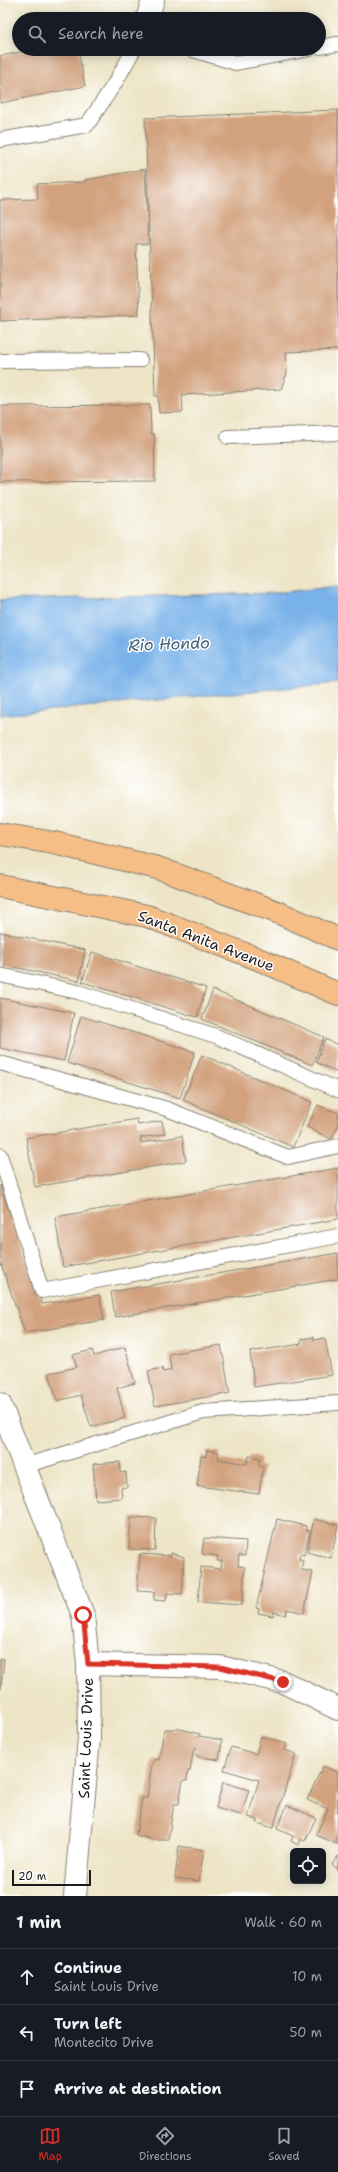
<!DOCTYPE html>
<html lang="en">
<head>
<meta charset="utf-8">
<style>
	body { margin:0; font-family:"Shantell Sans",sans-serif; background:#242831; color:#f1f3f6 }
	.controls { position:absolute; right:12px; bottom:12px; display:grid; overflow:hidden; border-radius:6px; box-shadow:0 2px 10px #0003 }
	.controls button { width:36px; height:36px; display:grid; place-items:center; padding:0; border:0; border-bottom:1px solid #363941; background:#171b24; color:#f1f3f6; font:20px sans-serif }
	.scale { position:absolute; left:12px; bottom:10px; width:79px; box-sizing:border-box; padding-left:4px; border:2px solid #1c1c1c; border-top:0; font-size:11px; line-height:14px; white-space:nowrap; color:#1c1c1c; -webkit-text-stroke:3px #fff; paint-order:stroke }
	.stop { position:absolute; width:12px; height:12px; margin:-9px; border:3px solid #d93025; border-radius:50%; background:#fff }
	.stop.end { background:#d93025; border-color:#fff; box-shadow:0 1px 4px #0008 }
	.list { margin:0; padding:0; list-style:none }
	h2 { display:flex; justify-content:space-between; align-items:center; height:52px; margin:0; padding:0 16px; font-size:17px }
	h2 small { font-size:13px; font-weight:400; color:#9ea1a6 }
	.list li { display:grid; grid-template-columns:26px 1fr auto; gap:12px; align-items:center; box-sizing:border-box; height:56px; padding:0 16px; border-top:1px solid #363941 }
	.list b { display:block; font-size:15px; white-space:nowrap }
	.list p { margin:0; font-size:13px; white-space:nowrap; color:#9ea1a6 }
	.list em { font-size:13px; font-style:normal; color:#9ea1a6 }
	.icon { flex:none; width:22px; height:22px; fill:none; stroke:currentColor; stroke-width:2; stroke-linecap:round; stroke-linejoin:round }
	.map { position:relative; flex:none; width:338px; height:1896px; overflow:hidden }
	.search { position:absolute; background:#171b24; box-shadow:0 2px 10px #0003; left:12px; right:12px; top:12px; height:44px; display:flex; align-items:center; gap:10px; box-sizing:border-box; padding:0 14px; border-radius:22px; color:#9ea1a6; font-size:15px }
	.sheet { height:220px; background:#171b24 }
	nav { display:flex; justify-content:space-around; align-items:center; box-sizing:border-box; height:56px; border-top:1px solid #363941; background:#171b24; font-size:11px; color:#9ea1a6 }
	nav a { display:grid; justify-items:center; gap:2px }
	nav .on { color:#d93025 }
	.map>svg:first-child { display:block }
	.water { fill:#79b2e9; stroke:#4a6782 }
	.building { fill:#d2a17d }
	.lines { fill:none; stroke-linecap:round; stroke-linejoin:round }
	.service-casing { stroke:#858072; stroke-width:16 }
	.minor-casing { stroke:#858072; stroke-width:24 }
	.primary-casing { stroke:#858072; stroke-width:24 }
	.service { stroke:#fff; stroke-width:14 }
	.minor { stroke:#fff; stroke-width:22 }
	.primary { stroke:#f6be87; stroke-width:22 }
	.route { stroke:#d93025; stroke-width:5 }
	.labels { text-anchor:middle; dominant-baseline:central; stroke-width:3; stroke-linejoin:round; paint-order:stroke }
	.street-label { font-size:15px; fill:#1c1c1c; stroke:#fff }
	.water-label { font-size:16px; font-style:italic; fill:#466078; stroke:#fff }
</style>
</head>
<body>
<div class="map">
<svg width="338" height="1896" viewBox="0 0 338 1896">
	<rect width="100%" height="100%" fill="#fff"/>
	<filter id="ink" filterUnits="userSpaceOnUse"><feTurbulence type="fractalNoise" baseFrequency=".025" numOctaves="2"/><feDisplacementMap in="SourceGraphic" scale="8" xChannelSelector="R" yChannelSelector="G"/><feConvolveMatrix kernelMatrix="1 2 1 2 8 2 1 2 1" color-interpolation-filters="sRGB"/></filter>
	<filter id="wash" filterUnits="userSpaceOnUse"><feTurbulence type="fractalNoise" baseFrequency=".012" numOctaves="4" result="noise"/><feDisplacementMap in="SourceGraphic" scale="16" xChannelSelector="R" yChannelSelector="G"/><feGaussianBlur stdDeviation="0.9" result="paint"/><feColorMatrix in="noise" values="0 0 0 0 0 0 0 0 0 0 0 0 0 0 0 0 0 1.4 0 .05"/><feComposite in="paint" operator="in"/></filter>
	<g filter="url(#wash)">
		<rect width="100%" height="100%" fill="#eee5c7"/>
		<path class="water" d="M338 586V683L0 715V600L275 593Z"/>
		<g id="blocks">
			<g class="building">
				<path d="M38 49H78L85 86 0 103V56Z"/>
				<path d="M338 110V350L286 352 287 373 281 389 182 395 183 412 159 413 158 396H155L145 118Z"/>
				<path d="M145 169 148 244H136L139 315 0 321V200L38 199 37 184 85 182V180Z"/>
				<path d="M150 405 151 434H154L155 481 0 482V406Z"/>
				<path d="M0 932 85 950 79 981 0 964Z"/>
				<path d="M92 952 206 988 197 1017 82 982Z"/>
				<path d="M213 990 324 1037 312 1065 202 1019Z"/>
				<path d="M0 998 74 1013 64 1061 0 1048Z"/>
				<path d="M81 1016 195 1052 180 1098 67 1063Z"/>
				<path d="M325 1039 338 1045V1073L316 1062Z"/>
				<path d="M202 1055 312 1102 293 1147 183 1100Z"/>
				<path d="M318 1105 338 1113V1127L331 1139 307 1127Z"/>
				<path d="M137 1119 138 1125 162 1121 165 1134 140 1138 141 1143 182 1136 186 1161 35 1187 26 1138Z"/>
				<path d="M338 1168V1219L63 1267 55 1217Z"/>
				<path d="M0 1185 42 1304 99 1295 104 1320 25 1333 0 1261Z"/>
				<path d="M338 1253V1279L115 1317 111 1292Z"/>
				<path d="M314 1337V1340L325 1338 332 1375 254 1387 250 1352 301 1344V1339Z"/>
				<path d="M221 1345 230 1393 155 1406 148 1371 162 1368 163 1372 171 1370 169 1354Z"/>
				<path d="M125 1347 135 1383 117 1388 125 1418 91 1427 81 1395 57 1401 49 1373 77 1367 73 1355 92 1350 94 1356Z"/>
				<path d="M207 1450 219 1452 218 1459 247 1464 249 1456 260 1458 259 1466 263 1467 259 1494 197 1486 201 1456 206 1457Z"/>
				<path d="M120 1462V1473L126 1472 127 1487 121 1488 122 1498 96 1500 93 1464Z"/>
				<path d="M131 1517 156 1518 155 1550 129 1549Z"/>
				<path d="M277 1519 306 1526V1530L310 1531 304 1555 300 1554 299 1559 303 1560 301 1570 313 1572 304 1613 287 1609 286 1615 274 1612 273 1616 258 1613 259 1609 256 1608Z"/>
				<path d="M314 1519 338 1525 331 1558 307 1552Z"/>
				<path d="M204 1538 246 1541 245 1556 239 1555 238 1566 245 1567 242 1605 198 1602 201 1567 221 1569 222 1561H217L218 1556 202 1554Z"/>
				<path d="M171 1553 184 1557 182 1594 167 1593 166 1601 154 1600V1592L137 1591 140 1554 171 1556Z"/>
				<path d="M0 1659H4L1 1689 0 1688Z"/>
				<path d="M164 1729H181L200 1734 199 1736 222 1740 219 1760 196 1756 197 1748 194 1747 190 1771H188L187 1781 183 1780 179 1804H174L168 1840H153L136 1835 142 1798H147L152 1764 155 1759 159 1760Z"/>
				<path d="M261 1736 287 1744 285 1750 296 1754 273 1828 257 1823 258 1820 248 1817 259 1780 224 1770 231 1747 256 1754Z"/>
				<path d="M323 1766 338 1773 337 1844 316 1835 328 1809 307 1800Z"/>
				<path d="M223 1782 249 1790 241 1815 216 1808Z"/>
				<path d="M287 1805 316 1818 305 1841 300 1839 298 1845 291 1841 293 1836 277 1829Z"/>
				<path d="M179 1846 204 1850 199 1881 175 1878Z"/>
				<path d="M338 1856V1869L332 1865Z"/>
			</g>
		</g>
	</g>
	<g filter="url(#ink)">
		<use href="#blocks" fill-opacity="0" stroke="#858072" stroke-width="1"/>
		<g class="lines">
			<g class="service-casing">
				<g id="service">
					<path d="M319 47 338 44"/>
					<path d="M190 49 236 63 309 49"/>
					<path d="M0 140 87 125 115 83 134 49"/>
					<path d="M0 361 140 360"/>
					<path d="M228 437 338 433"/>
					<path d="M0 975 78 992 216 1036 338 1090"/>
					<path d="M0 1063 167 1109 288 1157 338 1146"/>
					<path d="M0 1155 42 1291 338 1236"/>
					<path d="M24 1466 203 1412 338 1403"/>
				</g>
			</g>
			<g class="minor-casing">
				<g id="minor">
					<path d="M147 19 153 0"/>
					<path d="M0 1404 83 1615 88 1664 89 1738 75 1896"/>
					<path d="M88 1664 220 1667 283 1682 338 1709"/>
				</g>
			</g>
			<g class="primary-casing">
				<g id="primary">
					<path d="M0 834 54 843 158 868 277 912 338 939"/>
					<path d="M0 886 147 916 258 959 338 994"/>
				</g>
			</g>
			<use href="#service" class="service"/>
			<use href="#minor" class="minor"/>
			<use href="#primary" class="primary"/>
		</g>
	</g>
	<g class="lines" filter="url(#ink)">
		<path class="route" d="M83 1615 88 1664 220 1667 283 1682"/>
	</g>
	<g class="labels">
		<g class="street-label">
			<text transform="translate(206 941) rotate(21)">Santa Anita Avenue</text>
			<text transform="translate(86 1738) rotate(-88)">Saint Louis Drive</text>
		</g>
		<g class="water-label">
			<text transform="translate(169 644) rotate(-2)">Rio Hondo</text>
		</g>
	</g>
</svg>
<div class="controls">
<button><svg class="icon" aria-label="locate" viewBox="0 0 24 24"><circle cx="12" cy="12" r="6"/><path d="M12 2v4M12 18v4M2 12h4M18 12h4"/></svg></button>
</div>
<div class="scale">20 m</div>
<div class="stop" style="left:83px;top:1615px"></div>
<div class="stop end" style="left:283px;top:1682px"></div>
<div class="search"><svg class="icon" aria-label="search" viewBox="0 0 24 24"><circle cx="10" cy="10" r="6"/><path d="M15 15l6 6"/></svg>Search here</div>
</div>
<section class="sheet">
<h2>1 min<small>Walk · 60 m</small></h2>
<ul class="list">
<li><svg class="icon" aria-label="ahead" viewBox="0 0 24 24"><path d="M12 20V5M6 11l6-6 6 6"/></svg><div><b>Continue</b><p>Saint Louis Drive</p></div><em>10 m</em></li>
<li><svg class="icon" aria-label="left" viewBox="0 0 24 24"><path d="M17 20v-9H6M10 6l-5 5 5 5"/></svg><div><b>Turn left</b><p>Montecito Drive</p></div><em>50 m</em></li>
<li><svg class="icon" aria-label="arrive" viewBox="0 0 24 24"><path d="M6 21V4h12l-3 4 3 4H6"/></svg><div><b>Arrive at destination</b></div></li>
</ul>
</section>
<nav>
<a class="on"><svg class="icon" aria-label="map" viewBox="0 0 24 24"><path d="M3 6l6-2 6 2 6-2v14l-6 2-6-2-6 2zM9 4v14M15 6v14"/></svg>Map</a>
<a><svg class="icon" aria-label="directions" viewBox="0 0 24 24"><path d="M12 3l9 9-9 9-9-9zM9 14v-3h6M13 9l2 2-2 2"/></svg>Directions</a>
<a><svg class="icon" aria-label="saved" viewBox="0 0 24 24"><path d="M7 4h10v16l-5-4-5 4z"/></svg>Saved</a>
</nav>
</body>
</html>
